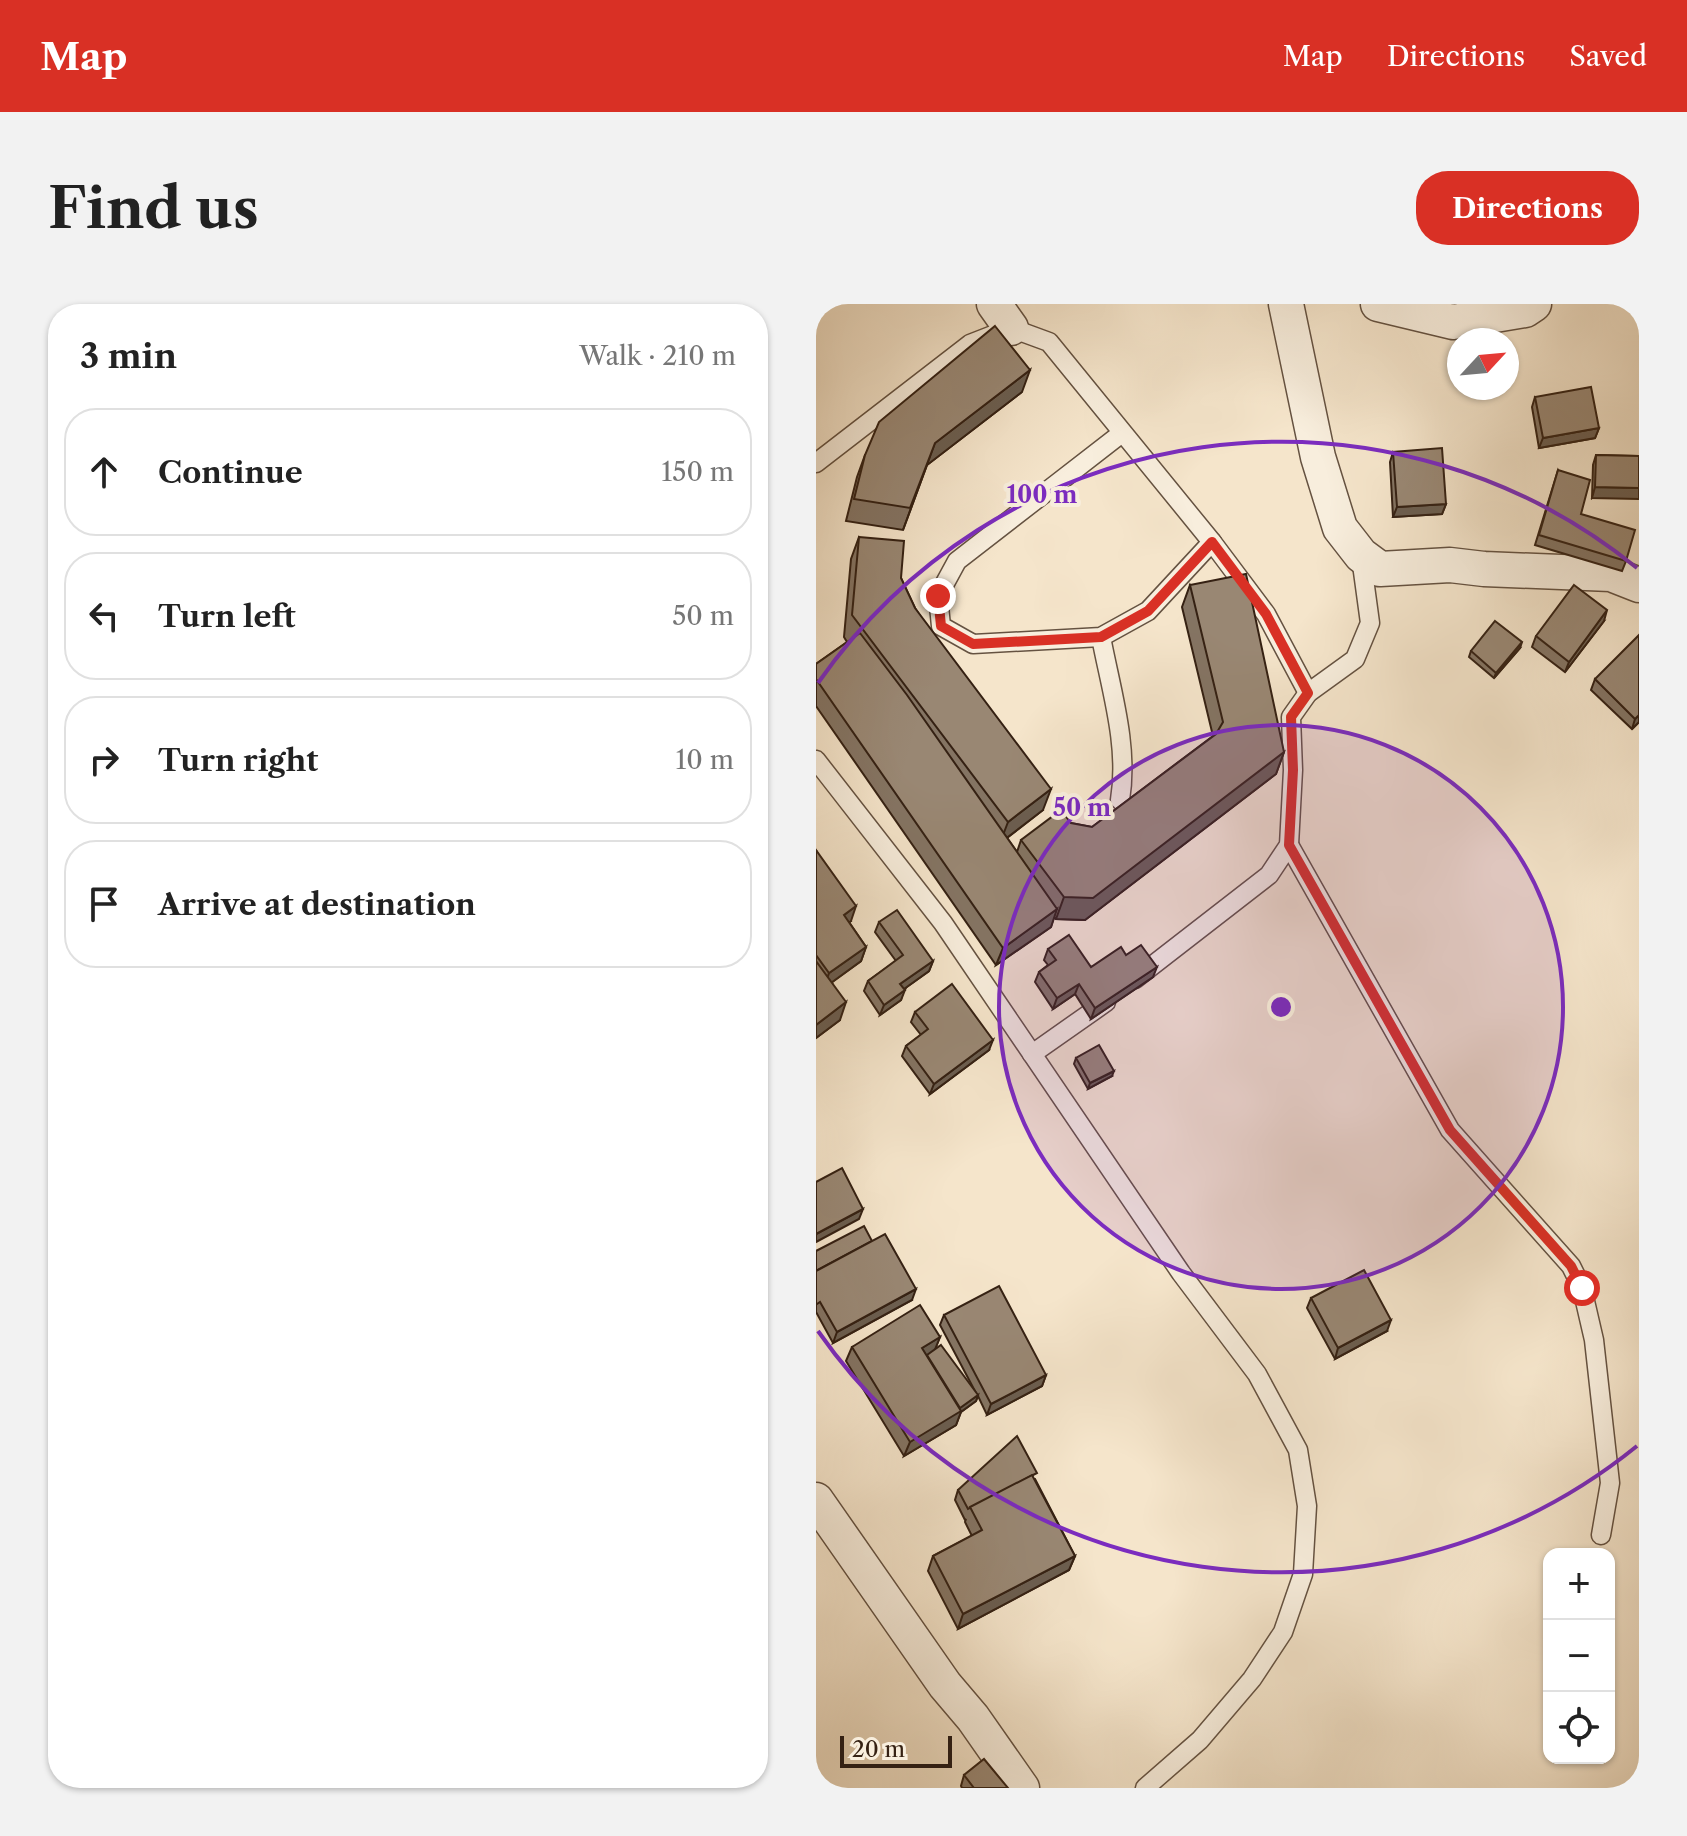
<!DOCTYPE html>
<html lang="en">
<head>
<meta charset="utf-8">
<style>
	body { margin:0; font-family:"Libre Caslon Text",serif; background:#f2f2f2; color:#222 }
	.controls { position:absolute; right:24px; bottom:24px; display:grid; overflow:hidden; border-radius:16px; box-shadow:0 2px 6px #0004 }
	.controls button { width:72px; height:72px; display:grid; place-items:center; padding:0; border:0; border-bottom:2px solid #e0e0e0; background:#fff; color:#222; font:40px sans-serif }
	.compass { position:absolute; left:631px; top:24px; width:72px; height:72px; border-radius:50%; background:#fff; box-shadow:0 2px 6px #0004; rotate:64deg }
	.scale { position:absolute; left:24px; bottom:20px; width:112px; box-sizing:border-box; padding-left:8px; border:4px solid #352113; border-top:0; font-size:22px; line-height:28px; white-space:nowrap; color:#352113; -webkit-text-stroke:6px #f8eedd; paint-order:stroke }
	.stop { position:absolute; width:24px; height:24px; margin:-18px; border:6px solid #d93025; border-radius:50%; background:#fff }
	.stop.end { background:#d93025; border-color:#fff; box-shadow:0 2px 8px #0008 }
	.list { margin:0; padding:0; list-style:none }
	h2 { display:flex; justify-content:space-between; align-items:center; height:104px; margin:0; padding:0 32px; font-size:34px }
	h2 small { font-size:26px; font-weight:400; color:#767676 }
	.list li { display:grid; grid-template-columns:52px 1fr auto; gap:24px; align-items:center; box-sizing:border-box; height:128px; margin:0 16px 16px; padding:0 16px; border:2px solid #e0e0e0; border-radius:32px }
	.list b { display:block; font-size:30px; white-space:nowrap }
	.list em { font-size:26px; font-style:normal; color:#767676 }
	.icon { flex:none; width:44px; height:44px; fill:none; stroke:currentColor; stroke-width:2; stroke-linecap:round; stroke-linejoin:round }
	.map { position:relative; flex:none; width:823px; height:1484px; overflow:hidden; border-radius:32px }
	header { display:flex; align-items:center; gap:48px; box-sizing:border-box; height:112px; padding:0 40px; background:#d93025; color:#fff }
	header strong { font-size:38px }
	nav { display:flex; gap:44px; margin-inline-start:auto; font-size:28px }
	.intro { display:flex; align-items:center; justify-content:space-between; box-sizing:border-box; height:192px; padding:0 48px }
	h1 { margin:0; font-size:56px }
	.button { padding:20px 36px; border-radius:32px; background:#d93025; color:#fff; font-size:28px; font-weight:700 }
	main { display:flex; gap:48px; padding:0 48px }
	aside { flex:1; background:#fff; border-radius:32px; box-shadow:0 2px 6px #0004 }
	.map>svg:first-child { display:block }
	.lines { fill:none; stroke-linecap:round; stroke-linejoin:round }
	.lane-casing { stroke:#655241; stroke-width:21 }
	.street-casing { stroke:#655241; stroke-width:37 }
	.lane { stroke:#f8eedd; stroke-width:18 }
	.street { stroke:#f8eedd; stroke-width:34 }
	.wall { fill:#847463; stroke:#352113; stroke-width:2 }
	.shaded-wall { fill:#6b5e50; stroke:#352113; stroke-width:2 }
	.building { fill:#998773; stroke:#352113; stroke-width:2 }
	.route { stroke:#d93025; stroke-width:10 }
	.ring { fill:none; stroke:#7b2cbf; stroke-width:4 }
	.centre { fill:#7b2cbf; stroke:#f8eedd; stroke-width:4 }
	.ring-label { font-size:24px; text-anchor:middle; font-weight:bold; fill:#7b2cbf; stroke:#f8eedd; stroke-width:8; stroke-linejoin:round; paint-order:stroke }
</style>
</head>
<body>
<header>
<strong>Map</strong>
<nav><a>Map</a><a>Directions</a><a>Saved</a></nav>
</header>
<div class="intro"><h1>Find us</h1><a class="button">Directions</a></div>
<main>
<aside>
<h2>3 min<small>Walk · 210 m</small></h2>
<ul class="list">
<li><svg class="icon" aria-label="ahead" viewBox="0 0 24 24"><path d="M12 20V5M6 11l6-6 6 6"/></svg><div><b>Continue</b></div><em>150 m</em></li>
<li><svg class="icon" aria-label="left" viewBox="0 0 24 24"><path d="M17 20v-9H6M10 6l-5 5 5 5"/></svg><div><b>Turn left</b></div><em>50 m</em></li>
<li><svg class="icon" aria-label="right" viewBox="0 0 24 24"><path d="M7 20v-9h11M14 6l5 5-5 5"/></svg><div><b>Turn right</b></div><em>10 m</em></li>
<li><svg class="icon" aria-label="arrive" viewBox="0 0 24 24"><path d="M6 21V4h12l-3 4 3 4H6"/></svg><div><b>Arrive at destination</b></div></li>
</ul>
</aside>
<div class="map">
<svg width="823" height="1484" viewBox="0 0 823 1484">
	<rect width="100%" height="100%" fill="#f5e5cb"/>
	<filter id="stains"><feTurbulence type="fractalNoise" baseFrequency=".0025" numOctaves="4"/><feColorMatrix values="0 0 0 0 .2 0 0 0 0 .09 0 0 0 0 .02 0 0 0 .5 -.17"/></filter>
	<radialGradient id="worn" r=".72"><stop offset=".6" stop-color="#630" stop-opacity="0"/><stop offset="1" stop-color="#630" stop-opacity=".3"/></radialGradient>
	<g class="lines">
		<g class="lane-casing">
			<g id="lane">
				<path d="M306 129 141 257 122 292 125 322 157 340 285 333 332 307 396 238"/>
				<path d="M0 159 154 40 195 24 233 38 396 238 450 310 492 389"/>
				<path d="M285 333C295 386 313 442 304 496"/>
				<path d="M0 456 127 619 365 969 441 1070 482 1146 491 1202 487 1270 467 1328 436 1375 384 1436 329 1484"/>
				<path d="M473 541 634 826 755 962 766 984 778 1036 794 1179 785 1231"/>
				<path d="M319 675 453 571 473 541 477 466 475 413 492 389 539 355 554 319 545 253"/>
				<path d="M216 750 290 698"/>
			</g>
		</g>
		<g class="street-casing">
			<g id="street">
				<path d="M178 0 195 24"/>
				<path d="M470 0 502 153 524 224 545 251 564 265 634 261 668 265 795 270 823 281"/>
				<path d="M562 0 637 18 709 6 718 0"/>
				<path d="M0 1196 129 1381 157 1414 206 1484"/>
			</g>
		</g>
		<use href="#lane" class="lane"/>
		<use href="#street" class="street"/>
	</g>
	<g class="wall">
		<path d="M206 88 111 161 87 226 30 217 41 173 49 151Z"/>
		<path d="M719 93 783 124 779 134 723 144 716 103Z"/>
		<path d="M577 148 630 200 626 210 577 213 574 158Z"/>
		<path d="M780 151 823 152 776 194 777 161Z"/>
		<path d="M742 166 765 210 810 257 806 267 719 241Z"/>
		<path d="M43 233 85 274 99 304 227 506 191 534 201 548 205 536 255 519 276 523 397 432 366 303 374 281 468 448 460 470 269 616 240 615 238 613 235 623 180 661 0 402V360L31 338 28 333 35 255Z"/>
		<path d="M788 317 749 368 716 343 720 332Z"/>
		<path d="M704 344 678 374 653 353 655 347Z"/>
		<path d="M779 375 823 418 816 425 775 386Z"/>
		<path d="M0 546 35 617 33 618 50 643 45 657 16 678 24 716 0 734Z"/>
		<path d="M63 618 117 657 113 667 88 685 85 696 64 711 48 687 52 677 80 657 59 628Z"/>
		<path d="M232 645 275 663 310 651 337 673 275 715 259 690 237 705 219 678 223 668 232 661 228 656Z"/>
		<path d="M99 708 173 746 114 790 86 752 90 742 105 731 95 718Z"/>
		<path d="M260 754 296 772 272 785 258 760Z"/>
		<path d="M56 937 96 996 17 1039 0 1008V947Z"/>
		<path d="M495 994 571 1027 519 1055 491 1004Z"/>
		<path d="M128 1011 230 1071 226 1082 171 1111 162 1092 160 1097 145 1108 140 1121 88 1152 30 1057 36 1043 124 1033 119 1045 160 1089 124 1021Z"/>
		<path d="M219 1175 259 1252 253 1266 142 1325 112 1267 117 1252 156 1232 149 1218 150 1215 149 1216 139 1196 142 1186Z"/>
		<path d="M148 1471 192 1484H146L145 1482Z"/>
	</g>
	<g class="shaded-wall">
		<path d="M214 66 206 88 111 161 87 226 119 139Z"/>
		<path d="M783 124 779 134 723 144 727 134Z"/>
		<path d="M779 183 823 184V195L776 194Z"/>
		<path d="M630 200 626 210 577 213 581 203Z"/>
		<path d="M791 306 788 317 749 368 753 358Z"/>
		<path d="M706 338 704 344 678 374 680 369Z"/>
		<path d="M823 411V418L816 425 819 415Z"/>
		<path d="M468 448 460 470 269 616 240 615 248 593Z"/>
		<path d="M235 485 227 506 184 539 192 518Z"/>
		<path d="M40 602 35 617 23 626 28 611Z"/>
		<path d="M241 605 235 623 180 661 187 644Z"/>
		<path d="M50 643 45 657 8 684 13 669Z"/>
		<path d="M117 657 113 667 81 690 84 680Z"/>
		<path d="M341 663 337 673 275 715 279 704Z"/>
		<path d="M263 680 259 690 237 705 241 694Z"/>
		<path d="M89 686 85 696 64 711 68 701Z"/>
		<path d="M30 698 24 716 0 734V721Z"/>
		<path d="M177 736 173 746 114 790 118 780Z"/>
		<path d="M298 767 296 772 272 785 274 779Z"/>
		<path d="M47 905 43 915 0 938V930Z"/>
		<path d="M100 985 96 996 17 1039 21 1028Z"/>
		<path d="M575 1016 571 1027 519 1055 522 1044Z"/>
		<path d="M124 1033 118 1048 101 1058 106 1044Z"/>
		<path d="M230 1071 226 1082 171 1111 175 1100Z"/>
		<path d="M162 1091 160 1097 145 1108 140 1121 88 1152 94 1138Z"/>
		<path d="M259 1252 253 1266 142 1325 147 1310Z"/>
	</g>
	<g class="building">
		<path d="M179 22 214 66 119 139 94 204 38 195 49 151 63 118Z"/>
		<path d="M775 83 783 124 727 134 719 93Z"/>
		<path d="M626 144 630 200 581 203 577 148Z"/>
		<path d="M780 151 823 152V184L779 183Z"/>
		<path d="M742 166 774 176 765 210 819 226 810 257 723 231Z"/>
		<path d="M43 233 88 237 85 274 99 304 235 485 192 518 36 311Z"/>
		<path d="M430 270 468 448 277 594 248 593 205 536 245 506 255 519 276 523 400 430 407 418 374 281Z"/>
		<path d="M758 281 791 306 753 358 720 332Z"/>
		<path d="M679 317 706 338 680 369 655 347Z"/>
		<path d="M44 329 91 391 241 605 187 644 0 375V360Z"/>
		<path d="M823 331V411L819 415 779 375Z"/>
		<path d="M0 546 40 602 28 611 50 643 13 669 0 651Z"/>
		<path d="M81 606 117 657 84 680 89 686 68 701 52 677 87 651 63 618Z"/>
		<path d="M253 631 275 663 305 643 310 651 325 641 341 663 279 704 263 680 241 694 223 668 240 656 232 645Z"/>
		<path d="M0 657 30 698 0 721Z"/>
		<path d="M136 680 177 736 118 780 90 742 112 725 99 708Z"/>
		<path d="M283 741 298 767 274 779 260 754Z"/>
		<path d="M26 864 47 905 0 930V878Z"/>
		<path d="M48 922 56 937 0 967V947Z"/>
		<path d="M69 930 100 985 21 1028 4 998 1 1000 0 999V967Z"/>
		<path d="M548 966 575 1016 522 1044 495 994Z"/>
		<path d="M183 982 230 1071 175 1100 128 1011Z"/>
		<path d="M104 1001 124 1033 106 1044 145 1107 94 1138 36 1043Z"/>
		<path d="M125 1041 162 1091 144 1104 111 1051Z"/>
		<path d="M201 1132 221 1169 152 1205 142 1186Z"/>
		<path d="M216 1171 259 1252 147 1310 117 1252 166 1226 154 1203Z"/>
		<path d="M168 1455 192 1484H158L148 1471Z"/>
	</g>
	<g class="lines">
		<path class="route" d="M122 292 125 322 157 340 285 333 332 307 396 238 450 310 492 389 475 413 477 466 473 541 634 826 755 962 766 984"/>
	</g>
	<circle cx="465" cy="703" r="282" fill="#7b2cbf" fill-opacity=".12"/>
	<g class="ring">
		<circle cx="465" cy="703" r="282"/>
		<path d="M821 1142A565 565 0 0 1 2 1027M2 379A565 565 0 0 1 821 264"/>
	</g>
	<circle cx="465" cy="703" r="12" class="centre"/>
	<g class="ring-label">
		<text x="226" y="199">100 m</text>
		<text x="266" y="512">50 m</text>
	</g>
	<rect width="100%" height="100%" filter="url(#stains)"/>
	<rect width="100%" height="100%" fill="url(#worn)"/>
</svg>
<div class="controls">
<button>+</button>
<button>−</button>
<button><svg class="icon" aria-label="locate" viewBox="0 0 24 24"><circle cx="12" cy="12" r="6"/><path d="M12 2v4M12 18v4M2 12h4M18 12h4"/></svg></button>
</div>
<svg class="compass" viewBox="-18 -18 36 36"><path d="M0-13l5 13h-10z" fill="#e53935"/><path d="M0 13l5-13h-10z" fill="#767676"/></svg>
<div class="scale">20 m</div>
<div class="stop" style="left:766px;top:984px"></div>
<div class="stop end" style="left:122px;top:292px"></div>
</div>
</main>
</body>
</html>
